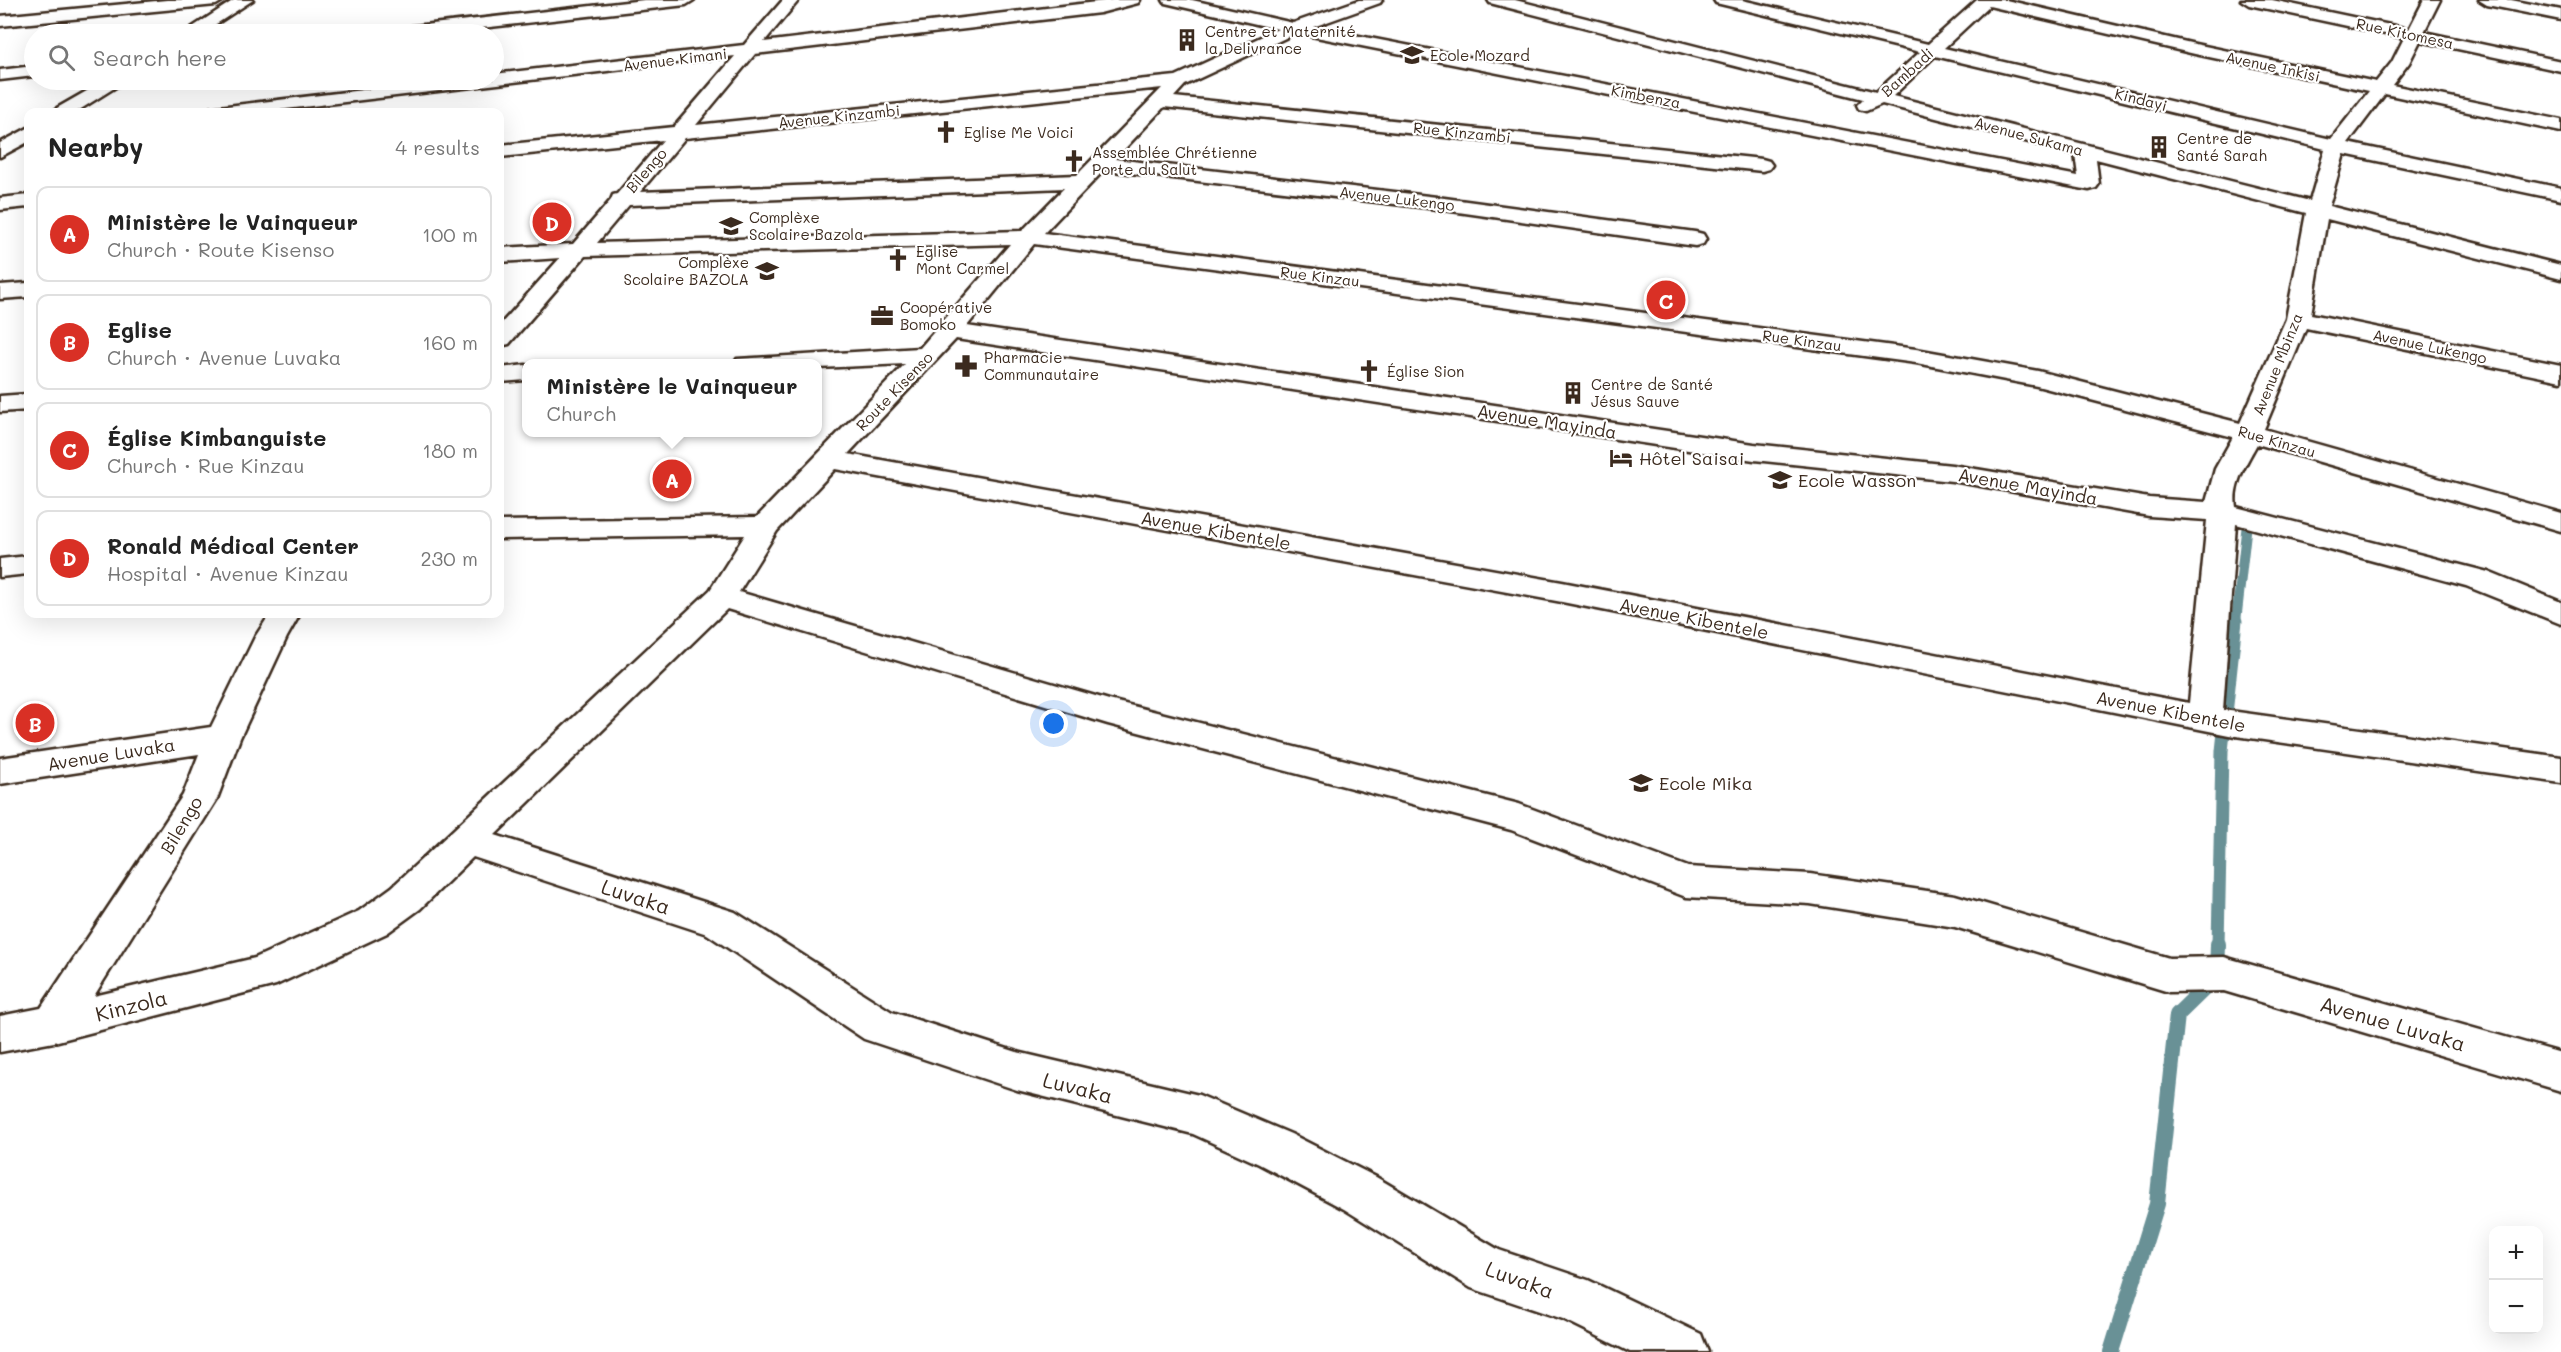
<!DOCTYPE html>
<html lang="en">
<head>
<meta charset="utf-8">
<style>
	body { margin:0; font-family:Mali,sans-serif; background:#f6f6f6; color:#222 }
	.controls { position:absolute; right:18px; bottom:18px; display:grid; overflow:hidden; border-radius:12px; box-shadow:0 6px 24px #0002 }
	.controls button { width:54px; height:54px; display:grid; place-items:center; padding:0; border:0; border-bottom:2px solid #e0e0e0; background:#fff; color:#222; font:30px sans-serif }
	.you { position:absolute; left:1054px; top:724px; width:21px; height:21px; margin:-15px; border:4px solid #fff; border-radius:50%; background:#1a73e8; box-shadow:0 0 0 9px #1a73e833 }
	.badge { display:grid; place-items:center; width:39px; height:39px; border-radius:50%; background:#d93025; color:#fff; font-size:20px; font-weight:700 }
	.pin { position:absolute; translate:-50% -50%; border:3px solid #fff; box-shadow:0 2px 6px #0006 }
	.popup { position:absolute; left:522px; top:359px; width:300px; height:78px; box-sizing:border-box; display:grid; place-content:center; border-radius:12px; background:#fff; filter:drop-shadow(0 2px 4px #0005); font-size:20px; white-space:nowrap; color:#767676 }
	.popup b { font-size:22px; color:#222 }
	.popup::after { content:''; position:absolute; left:50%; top:100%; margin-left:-12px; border:12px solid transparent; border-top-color:#fff }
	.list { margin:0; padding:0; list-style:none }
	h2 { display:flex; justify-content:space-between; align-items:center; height:78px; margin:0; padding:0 24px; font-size:26px }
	h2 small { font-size:20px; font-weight:400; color:#767676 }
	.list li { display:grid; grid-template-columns:39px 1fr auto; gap:18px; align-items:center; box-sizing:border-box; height:96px; margin:0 12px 12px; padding:0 12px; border:2px solid #e0e0e0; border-radius:12px }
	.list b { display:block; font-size:22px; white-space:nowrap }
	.list p { margin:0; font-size:20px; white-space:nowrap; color:#767676 }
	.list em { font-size:20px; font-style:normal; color:#767676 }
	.icon { flex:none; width:33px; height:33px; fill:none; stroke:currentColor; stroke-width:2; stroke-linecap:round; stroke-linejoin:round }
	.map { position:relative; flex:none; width:2561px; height:1352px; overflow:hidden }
	.search { position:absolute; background:#fff; box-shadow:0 6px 24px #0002; left:24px; top:24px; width:480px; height:66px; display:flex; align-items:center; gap:15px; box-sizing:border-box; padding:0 21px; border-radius:33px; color:#767676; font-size:22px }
	.panel { position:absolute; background:#fff; box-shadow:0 6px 24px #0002; left:24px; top:108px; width:480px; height:510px; border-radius:12px }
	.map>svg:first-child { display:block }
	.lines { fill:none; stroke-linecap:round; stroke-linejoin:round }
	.stream-far2 { stroke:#699196; stroke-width:10 }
	.stream-far1 { stroke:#699196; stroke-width:13 }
	.stream { stroke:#699196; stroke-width:16 }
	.minor-casing { stroke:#3b2a1e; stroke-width:5 }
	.minor { fill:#fff; fill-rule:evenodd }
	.labels { text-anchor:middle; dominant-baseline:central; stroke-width:4.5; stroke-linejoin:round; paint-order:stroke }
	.far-poi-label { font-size:15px; fill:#3b2a1e; stroke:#fff; text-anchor:start }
	.far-street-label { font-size:15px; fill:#3b2a1e; stroke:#fff }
	.street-label { font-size:18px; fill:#3b2a1e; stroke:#fff }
	.poi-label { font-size:18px; fill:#3b2a1e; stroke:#fff; text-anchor:start }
	.near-street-label { font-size:21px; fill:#3b2a1e; stroke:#fff }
</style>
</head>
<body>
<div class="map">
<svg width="2561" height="1352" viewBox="0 0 2561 1352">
	<rect width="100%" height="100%" fill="#fff"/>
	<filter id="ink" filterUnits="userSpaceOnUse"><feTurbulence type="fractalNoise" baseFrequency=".0167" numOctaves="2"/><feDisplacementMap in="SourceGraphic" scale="12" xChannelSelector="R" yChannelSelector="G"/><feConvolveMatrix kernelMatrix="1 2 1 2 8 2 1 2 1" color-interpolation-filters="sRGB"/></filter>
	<g filter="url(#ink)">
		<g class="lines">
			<path class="stream-far2" d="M2236 622 2248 514"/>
			<path class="stream-far1" d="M2218 945 2222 751 2236 621"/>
			<path class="stream" d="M2111 1352 2157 1204 2177 1015 2217 976 2218 944"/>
			<g class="minor-casing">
				<g id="minor">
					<path d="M167 0H224L216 5 0 26V16Z"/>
					<path d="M234 0H253L201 34H182Z"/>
					<path d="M644 0H694L686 5 427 34H380L388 29Z"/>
					<path d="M783 0H799L764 42 1113 0H1140L1138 3 1100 13 755 54 696 125 1176 76 1278 29 1165 3 1163 0H1192L1293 23 1359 0H1382L1380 3 1313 27 2078 176 2075 154 1882 104 1866 111 1859 109 1857 105 1863 99 1490 3 1488 0H1515L1876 92 1920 52 1716 3 1714 0H1742L1928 44 1977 0H2006L2195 44 2376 82 2392 62 2404 38 2249 5 2241 0H2272L2409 29 2424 0H2440L2424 32 2561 61V71L2420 41 2409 63 2392 85 2561 120V132L2385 94 2348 143 2561 188V200L2344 154 2329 206 2561 265V279L2327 219 2311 314 2561 365V381L2306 328 2264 429 2561 513V531L2257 444C2247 462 2232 485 2236 507L2488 572 2561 602V624L2466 586 2236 524 2223 710 2561 757V783L2229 735 1562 602 835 469 777 531 739 592 1109 700 1519 804 1688 867 1810 874 1955 895 2169 958 2224 957 2561 1053V1091L2224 991 2169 992 1955 927 1810 904 1686 897 1511 830 1108 724 727 609 495 835 735 912 892 1012 1017 1052 1199 1095 1291 1134 1376 1177 1499 1250 1588 1280 1701 1334 1708 1352H1630L1563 1319 1471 1288 1344 1209 1259 1164 1193 1134 1017 1090 864 1039 707 934 473 857 420 909 387 933 276 985 54 1042 0 1052V1016L41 1008 183 795 199 754 0 784V758L211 727 255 637 270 614H300L287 637 240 738 217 799 94 996 255 958 359 911 392 887 710 590 745 535 500 539V521L757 517 905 364 818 368V364H734L737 359 920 348 1010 244 585 256 509 344 500 346V325L560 258 500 262V248L573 244 611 200 613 195 617 194 663 140 500 157V145L674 127 735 56 260 112H208L210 108 447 80H494V74L744 45ZM1989 6 2195 54 2369 91 2331 139 1944 48ZM1296 33 2089 190 2096 188 2099 184 2096 159 2306 213 2286 319 2240 423 2038 371 1916 349 1044 233 1104 170 1437 209 1695 246 1703 244 1706 239 1703 234 1695 232 1437 197 1115 159 1164 107 1762 171 1769 169 1772 165 1769 161 1762 159 1174 97 1185 85ZM1935 56 2325 149 2310 201 1893 96ZM1162 88 1077 175 640 192 685 138ZM1064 188 1022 231 597 243 629 205ZM1034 244 1916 363 2037 386 2233 437 2215 469 2206 502 2149 498 1952 465 1754 444 967 326ZM956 339 1754 460 1952 481 2149 516 2207 520 2189 703 1562 582 848 454Z"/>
					<path d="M2479 0H2511L2561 10V20L2487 5Z"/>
					<path d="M34 66V76L0 80V70Z"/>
					<path d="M106 80H127L76 112H55L57 108Z"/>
					<path d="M28 128V142L0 157V143Z"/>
					<path d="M28 195V207L0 210V198Z"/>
					<path d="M28 283V297L0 299V285Z"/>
					<path d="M526 365V380L500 382V368Z"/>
					<path d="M28 394V410L0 412V396Z"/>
					<path d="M28 556V574L0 577V559Z"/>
				</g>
			</g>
			<use href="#minor" class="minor"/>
		</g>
	</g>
	<defs>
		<g id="building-bare" transform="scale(1.8)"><path d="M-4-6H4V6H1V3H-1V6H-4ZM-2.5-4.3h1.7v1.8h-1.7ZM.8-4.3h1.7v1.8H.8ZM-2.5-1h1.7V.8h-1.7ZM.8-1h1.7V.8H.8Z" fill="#3b2a1e" stroke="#fff" stroke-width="2.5" paint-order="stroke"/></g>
		<g id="school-bare" transform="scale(1.8)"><path d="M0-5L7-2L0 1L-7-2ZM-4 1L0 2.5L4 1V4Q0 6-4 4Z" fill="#3b2a1e" stroke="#fff" stroke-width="2.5" paint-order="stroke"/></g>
		<g id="church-bare" transform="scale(1.8)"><path d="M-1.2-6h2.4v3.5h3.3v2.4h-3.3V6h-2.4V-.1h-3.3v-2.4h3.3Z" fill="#3b2a1e" stroke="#fff" stroke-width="2.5" paint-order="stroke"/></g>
		<g id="office-bare" transform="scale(1.8)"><path d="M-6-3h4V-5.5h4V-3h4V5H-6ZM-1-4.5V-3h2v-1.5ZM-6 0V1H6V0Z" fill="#3b2a1e" stroke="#fff" stroke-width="2.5" paint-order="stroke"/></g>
		<g id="pharmacy-bare" transform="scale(1.8)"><path d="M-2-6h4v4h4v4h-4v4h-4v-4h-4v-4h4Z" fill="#3b2a1e" stroke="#fff" stroke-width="2.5" paint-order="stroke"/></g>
		<g id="hotel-bare" transform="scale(1.8)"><path d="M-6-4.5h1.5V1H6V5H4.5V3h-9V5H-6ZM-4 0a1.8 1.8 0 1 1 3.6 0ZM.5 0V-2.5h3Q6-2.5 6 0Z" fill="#3b2a1e" stroke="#fff" stroke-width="2.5" paint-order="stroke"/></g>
	</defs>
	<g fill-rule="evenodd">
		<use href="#building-bare" x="1187" y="40"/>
		<use href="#school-bare" x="1412" y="55"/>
		<use href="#church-bare" x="946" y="132"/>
		<use href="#building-bare" x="2159" y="147"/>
		<use href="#church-bare" x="1074" y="161"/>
		<use href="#school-bare" x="731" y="226"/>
		<use href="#church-bare" x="898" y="260"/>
		<use href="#school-bare" x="767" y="271"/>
		<use href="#office-bare" x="882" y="316"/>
		<use href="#pharmacy-bare" x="966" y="366"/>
		<use href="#church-bare" x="1369" y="371"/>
		<use href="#building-bare" x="1573" y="393"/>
		<use href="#hotel-bare" x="1621" y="458"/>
		<use href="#school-bare" x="1780" y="480"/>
		<use href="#school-bare" x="1641" y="783"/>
	</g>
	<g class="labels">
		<g class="far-poi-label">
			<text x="1205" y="31">Centre et Maternité<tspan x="1205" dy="17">la Delivrance</tspan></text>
			<text x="1430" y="55">Ecole Mozard</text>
			<text x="964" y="132">Eglise Me Voici</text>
			<text x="2177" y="138">Centre de<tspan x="2177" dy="17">Santé Sarah</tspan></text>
			<text x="1092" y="152">Assemblée Chrétienne<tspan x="1092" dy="17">Porte du Salut</tspan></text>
			<text x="749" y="217">Complèxe<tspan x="749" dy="17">Scolaire Bazola</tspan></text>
			<text x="916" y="251">Eglise<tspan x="916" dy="17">Mont Carmel</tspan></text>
			<text x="749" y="262" text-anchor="end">Complèxe<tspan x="749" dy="17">Scolaire BAZOLA</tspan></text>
			<text x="900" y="307">Coopérative<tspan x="900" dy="17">Bomoko</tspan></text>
			<text x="984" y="357">Pharmacie<tspan x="984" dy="17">Communautaire</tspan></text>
			<text x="1387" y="371">Église Sion</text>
			<text x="1591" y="384">Centre de Santé<tspan x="1591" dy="17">Jésus Sauve</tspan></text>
		</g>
		<g class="far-street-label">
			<text transform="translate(2405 33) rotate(12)">Rue Kitomesa</text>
			<text transform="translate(675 59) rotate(-7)">Avenue Kimani</text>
			<text transform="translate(2273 66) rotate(12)">Avenue Inkisi</text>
			<text transform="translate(1907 72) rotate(-42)">Bambadi</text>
			<text transform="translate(1646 96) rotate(11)">Kimbenza</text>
			<text transform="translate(2141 99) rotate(14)">Kindayi</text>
			<text transform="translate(839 116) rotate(-6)">Avenue Kinzambi</text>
			<text transform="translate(1462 132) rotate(6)">Rue Kinzambi</text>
			<text transform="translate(2029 136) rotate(15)">Avenue Sukama</text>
			<text transform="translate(646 170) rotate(-49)">Bilengo</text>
			<text transform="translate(1397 198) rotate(7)">Avenue Lukengo</text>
			<text transform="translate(1320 276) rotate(7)">Rue Kinzau</text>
			<text transform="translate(1802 340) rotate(8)">Rue Kinzau</text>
			<text transform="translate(2430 346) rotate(12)">Avenue Lukengo</text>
			<text transform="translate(2277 364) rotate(-68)">Avenue Mbinza</text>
			<text transform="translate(894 391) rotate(-46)">Route Kisenso</text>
			<text transform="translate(2277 441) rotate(16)">Rue Kinzau</text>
		</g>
		<g class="street-label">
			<text transform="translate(1547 421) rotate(9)">Avenue Mayinda</text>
			<text transform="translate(2028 486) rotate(10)">Avenue Mayinda</text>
			<text transform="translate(1216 530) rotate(10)">Avenue Kibentele</text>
			<text transform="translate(1694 618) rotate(11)">Avenue Kibentele</text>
			<text transform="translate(2171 711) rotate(11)">Avenue Kibentele</text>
			<text transform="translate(111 754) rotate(-9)">Avenue Luvaka</text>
			<text transform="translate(181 825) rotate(-59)">Bilengo</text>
		</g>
		<g class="poi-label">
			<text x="1639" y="458">Hôtel Saisai</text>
			<text x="1798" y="480">Ecole Wasson</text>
			<text x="1659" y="783">Ecole Mika</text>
		</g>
		<g class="near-street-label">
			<text transform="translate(636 896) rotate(18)">Luvaka</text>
			<text transform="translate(131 1005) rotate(-14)">Kinzola</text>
			<text transform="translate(2393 1023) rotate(16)">Avenue Luvaka</text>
			<text transform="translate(1078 1087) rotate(14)">Luvaka</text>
			<text transform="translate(1520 1279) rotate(20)">Luvaka</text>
		</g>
	</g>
</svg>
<div class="controls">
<button>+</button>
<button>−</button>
</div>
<div class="you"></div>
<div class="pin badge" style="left:672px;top:479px">A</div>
<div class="popup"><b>Ministère le Vainqueur</b>Church</div>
<div class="pin badge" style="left:35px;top:723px">B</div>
<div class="pin badge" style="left:1666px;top:300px">C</div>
<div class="pin badge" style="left:552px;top:222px">D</div>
<div class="search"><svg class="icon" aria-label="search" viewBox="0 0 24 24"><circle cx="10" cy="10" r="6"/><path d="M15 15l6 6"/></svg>Search here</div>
<section class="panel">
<h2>Nearby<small>4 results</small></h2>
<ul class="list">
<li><span class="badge">A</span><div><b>Ministère le Vainqueur</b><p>Church · Route Kisenso</p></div><em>100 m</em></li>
<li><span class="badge">B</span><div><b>Eglise</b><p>Church · Avenue Luvaka</p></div><em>160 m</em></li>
<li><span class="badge">C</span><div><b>Église Kimbanguiste</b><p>Church · Rue Kinzau</p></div><em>180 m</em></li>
<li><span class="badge">D</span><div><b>Ronald Médical Center</b><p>Hospital · Avenue Kinzau</p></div><em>230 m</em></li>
</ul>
</section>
</div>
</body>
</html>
